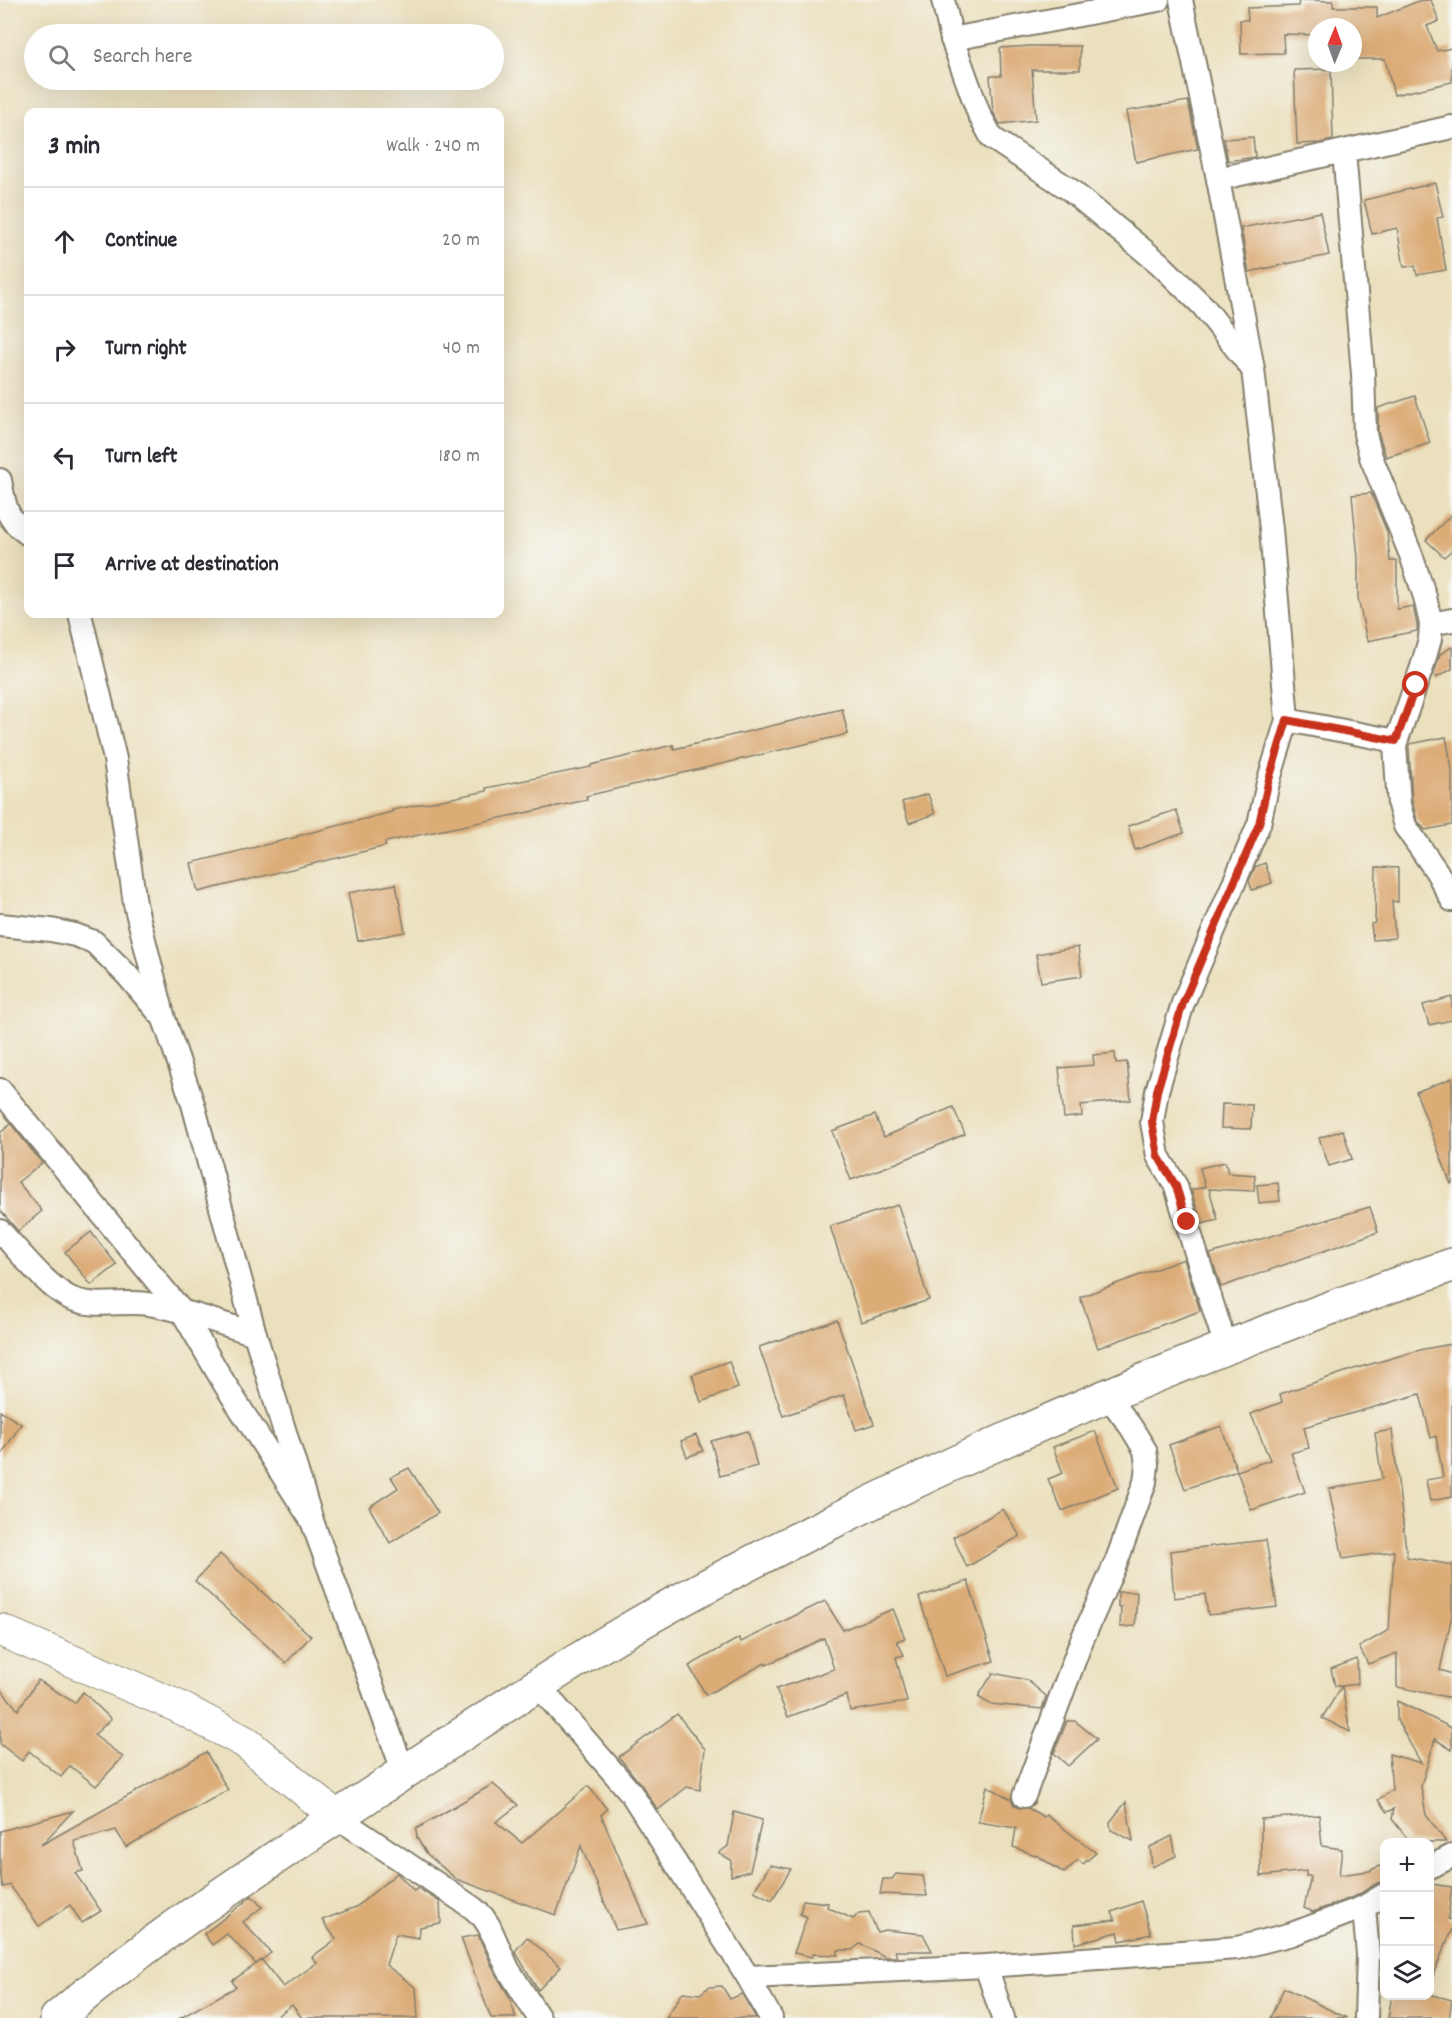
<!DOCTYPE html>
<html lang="en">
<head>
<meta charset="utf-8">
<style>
	body { margin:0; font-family:Dekko,sans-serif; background:#f2f2f3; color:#2b2b33 }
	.controls { position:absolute; right:18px; bottom:18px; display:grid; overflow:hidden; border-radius:12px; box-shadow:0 6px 24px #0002 }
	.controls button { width:54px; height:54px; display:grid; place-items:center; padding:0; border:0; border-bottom:2px solid #e1e1e2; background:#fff; color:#2b2b33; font:30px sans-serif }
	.compass { position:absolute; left:1308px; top:18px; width:54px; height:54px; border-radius:50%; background:#fff; box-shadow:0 6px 24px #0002; rotate:1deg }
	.stop { position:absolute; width:18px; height:18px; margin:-14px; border:4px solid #c8321e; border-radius:50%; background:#fff }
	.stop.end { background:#c8321e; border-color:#fff; box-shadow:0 2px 6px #0008 }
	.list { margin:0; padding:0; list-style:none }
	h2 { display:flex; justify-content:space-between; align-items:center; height:78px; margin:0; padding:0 24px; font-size:26px }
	h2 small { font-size:20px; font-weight:400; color:#7c7c81 }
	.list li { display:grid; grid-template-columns:39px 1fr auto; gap:18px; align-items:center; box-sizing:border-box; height:108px; padding:0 24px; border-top:2px solid #e1e1e2 }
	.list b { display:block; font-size:22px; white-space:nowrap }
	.list em { font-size:20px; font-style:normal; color:#7c7c81 }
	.icon { flex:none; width:33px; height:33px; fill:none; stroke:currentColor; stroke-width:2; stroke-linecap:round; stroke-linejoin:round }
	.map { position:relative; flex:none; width:1452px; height:2018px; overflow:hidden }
	.search { position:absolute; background:#fff; box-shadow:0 6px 24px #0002; left:24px; top:24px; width:480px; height:66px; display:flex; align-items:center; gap:15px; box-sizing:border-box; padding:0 21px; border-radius:33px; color:#7c7c81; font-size:22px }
	.panel { position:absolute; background:#fff; box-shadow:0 6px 24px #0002; left:24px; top:108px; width:480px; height:510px; border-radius:12px }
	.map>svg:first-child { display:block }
	.building { fill:#dcac77 }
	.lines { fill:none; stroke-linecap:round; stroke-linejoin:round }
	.street-casing { stroke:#847e6c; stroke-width:26 }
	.secondary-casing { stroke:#847e6c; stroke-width:34 }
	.highway-casing { stroke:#847e6c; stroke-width:36 }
	.street { stroke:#fff; stroke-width:22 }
	.secondary { stroke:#fff; stroke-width:32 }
	.highway { stroke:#fff; stroke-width:33 }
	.route { stroke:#c8321e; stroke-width:8 }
</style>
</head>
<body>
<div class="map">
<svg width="1452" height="2018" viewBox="0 0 1452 2018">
	<rect width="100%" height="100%" fill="#f6f6f2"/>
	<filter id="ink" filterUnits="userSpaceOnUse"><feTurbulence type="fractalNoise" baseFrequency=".0167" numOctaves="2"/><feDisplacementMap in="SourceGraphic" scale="12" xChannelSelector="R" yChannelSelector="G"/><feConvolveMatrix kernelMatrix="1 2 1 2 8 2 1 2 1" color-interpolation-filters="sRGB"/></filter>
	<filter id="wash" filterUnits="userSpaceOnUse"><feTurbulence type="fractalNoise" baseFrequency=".008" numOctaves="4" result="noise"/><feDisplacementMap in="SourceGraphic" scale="24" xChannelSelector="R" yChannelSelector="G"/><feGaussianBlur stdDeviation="1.35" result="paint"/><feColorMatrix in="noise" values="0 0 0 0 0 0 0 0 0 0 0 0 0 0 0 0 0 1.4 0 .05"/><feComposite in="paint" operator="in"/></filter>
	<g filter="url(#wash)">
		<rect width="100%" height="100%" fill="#ebe0bd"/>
		<g id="blocks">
			<g class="building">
				<path d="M1299 0 1333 1V7H1377V18L1421 0H1431L1439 21 1427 26 1437 51 1452 48V82L1394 95 1385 59H1353V27H1317V35L1283 34 1284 53 1241 54 1240 20H1248L1247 8 1298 6Z"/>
				<path d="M1030 46H1080V70H1032L1036 120 1000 124 993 112 990 76H1001L1000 48Z"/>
				<path d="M1331 69 1333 140 1320 143 1297 144 1294 70Z"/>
				<path d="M1188 101 1198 149 1136 162 1126 111Z"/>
				<path d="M1253 137 1255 157 1228 161 1224 139Z"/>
				<path d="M1435 183 1443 217 1437 218 1446 270 1417 275 1415 266 1404 267 1397 228 1372 234 1364 200Z"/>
				<path d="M1320 212 1329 255 1249 272 1241 228Z"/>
				<path d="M1415 396 1430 443 1386 457 1378 432V408Z"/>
				<path d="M1371 493 1387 532 1390 561H1397V609L1413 606 1417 625V631L1367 641 1358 598V558L1352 495Z"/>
				<path d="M1452 514V550L1444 557 1426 540Z"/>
				<path d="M1452 647V669L1436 678 1434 674 1440 654Z"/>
				<path d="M842 709 848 734 586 796 587 800 385 842 386 846 198 892 191 863 297 837V836L392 812V810L487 791 486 788 591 767V765L673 745 674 749Z"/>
				<path d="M1446 737 1452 769V825L1425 830 1417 820 1412 801 1409 747 1410 744Z"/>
				<path d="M928 794 935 814 909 823 902 802Z"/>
				<path d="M1176 810 1184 833 1135 850 1128 826Z"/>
				<path d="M1265 863 1272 883 1252 890 1249 881 1255 867Z"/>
				<path d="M1376 867 1398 868V902L1392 901 1395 938 1373 940 1371 924 1375 923Z"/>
				<path d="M396 884 405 932 358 941 348 893Z"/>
				<path d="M1078 947 1082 976 1041 982 1036 954Z"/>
				<path d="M1452 997V1020L1429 1025 1423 1005Z"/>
				<path d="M1115 1053 1116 1063 1127 1062 1131 1100 1081 1105 1082 1116 1064 1118 1059 1068 1094 1065 1093 1055Z"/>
				<path d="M1452 1078V1183L1451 1184 1416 1092Z"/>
				<path d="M1222 1104 1252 1105 1251 1129 1221 1128Z"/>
				<path d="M953 1107 965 1134 894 1164 851 1180 832 1131 875 1115 884 1137Z"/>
				<path d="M11 1124 42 1163 18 1182 42 1211 18 1231 0 1210V1133Z"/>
				<path d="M1343 1130 1352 1159 1329 1166 1319 1138Z"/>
				<path d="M1225 1162 1228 1173 1255 1175 1254 1191 1209 1189 1218 1220 1202 1224 1191 1190 1205 1187 1200 1168Z"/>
				<path d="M1278 1183 1280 1201 1259 1203 1257 1185Z"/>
				<path d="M898 1205 929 1300 861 1322 830 1226Z"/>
				<path d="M1370 1207 1378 1232 1221 1287 1210 1254Z"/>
				<path d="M91 1232 117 1265 91 1285 65 1252Z"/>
				<path d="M1184 1259 1200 1311 1098 1348 1080 1297Z"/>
				<path d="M837 1320 874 1424 856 1430 844 1395 783 1416 759 1347Z"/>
				<path d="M1452 1344V1497L1430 1501 1426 1480 1443 1477 1436 1436 1431 1438 1420 1394 1304 1427 1309 1448 1291 1453 1305 1492 1251 1510 1237 1471 1270 1460 1251 1414 1282 1402 1280 1394 1357 1368 1424 1349Z"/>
				<path d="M729 1361 738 1388 701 1402 692 1375Z"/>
				<path d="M0 1411 21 1424 0 1457Z"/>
				<path d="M1221 1426 1237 1471 1185 1489 1169 1445Z"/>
				<path d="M1392 1430 1407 1557 1452 1565V1615L1440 1670 1452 1674V1698L1397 1687V1653L1368 1664 1359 1647 1389 1630 1394 1551 1343 1559 1329 1489 1382 1479 1375 1433Z"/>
				<path d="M748 1431 757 1466 720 1476 711 1441Z"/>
				<path d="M1095 1431 1118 1488 1062 1511 1048 1479 1063 1473 1053 1447Z"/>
				<path d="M696 1435 703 1451 687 1457 681 1441Z"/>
				<path d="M409 1468 438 1513 390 1543 369 1507 398 1488 391 1477Z"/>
				<path d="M1003 1509 1020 1536 967 1567 953 1537Z"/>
				<path d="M1266 1540 1277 1607 1208 1615 1205 1594 1174 1598 1170 1551Z"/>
				<path d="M220 1554 311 1636 286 1663 195 1581Z"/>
				<path d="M968 1581 994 1661 945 1676 919 1597Z"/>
				<path d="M1118 1592H1137L1135 1626 1120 1627 1121 1607H1118Z"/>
				<path d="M825 1601 843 1630 893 1609 905 1638 897 1641 904 1655 896 1657 907 1702 850 1711 847 1695 788 1717 776 1689 834 1669 824 1638 766 1665 765 1663 706 1695 689 1666 739 1638 741 1642Z"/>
				<path d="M1357 1659 1358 1684 1342 1686 1350 1732 1322 1718 1342 1686H1335L1331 1669Z"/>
				<path d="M993 1673 1027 1680 1046 1696 1042 1709 990 1704 978 1697Z"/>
				<path d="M38 1680 75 1703 83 1692 111 1719 94 1735 123 1757 96 1786 70 1766 61 1777 29 1751 22 1761 0 1744V1688L18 1710Z"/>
				<path d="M1397 1701 1452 1728V1750L1435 1739 1421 1786 1426 1815 1446 1842H1410L1392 1819 1394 1809 1387 1812 1378 1800 1392 1790 1389 1754 1421 1763 1397 1720Z"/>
				<path d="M677 1714 705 1749 700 1790 687 1787 658 1810 642 1786 619 1757Z"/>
				<path d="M1067 1721H1075L1097 1739 1068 1766 1054 1753Z"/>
				<path d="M206 1752 228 1790 126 1847 116 1830 74 1841 83 1871 75 1873 101 1911 82 1923 70 1905 39 1926 10 1885 3 1887 0 1874V1831L73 1811 41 1845Z"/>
				<path d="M493 1784 518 1805 496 1822 522 1843 588 1786 607 1809 601 1815 648 1924 616 1930 581 1846 556 1915 456 1879 427 1854 417 1838 416 1829Z"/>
				<path d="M987 1786 1011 1799 1014 1805 1019 1808H1028L1044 1817 1046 1815 1096 1853 1083 1864 1078 1860 1064 1873 1038 1856 1013 1847 1016 1828 978 1822Z"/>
				<path d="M1126 1802 1133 1841 1111 1830 1110 1822Z"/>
				<path d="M734 1812 762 1820 750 1871 731 1876V1860L719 1853 728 1846Z"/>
				<path d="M1319 1815 1322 1846 1342 1849 1339 1875 1369 1871 1384 1864V1882L1377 1883 1358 1895 1313 1912 1304 1908 1311 1876H1306V1871L1261 1876V1819Z"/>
				<path d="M1172 1836 1176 1856 1152 1867 1150 1847Z"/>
				<path d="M770 1865 791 1869 772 1900 754 1891Z"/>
				<path d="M397 1873 414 1891 418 1888 440 1902 441 1923 420 1927 419 1938 396 1934 386 1965 416 1988 418 2018H302L292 2005 274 2018H180L236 1987 232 1981 262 1960 283 1987 317 1963 312 1957 336 1939 322 1920 356 1907Z"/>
				<path d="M896 1874 923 1876 927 1896 880 1894 883 1879H892Z"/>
				<path d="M1430 1884 1452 1887 1448 1919 1452 1920V1929L1430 1982Z"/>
				<path d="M252 1896 262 1907 243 1922 271 1953 256 1964 227 1934 212 1945 204 1934Z"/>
				<path d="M803 1900 828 1903 827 1907 853 1919 859 1913 869 1912 877 1932 885 1930 923 1934 932 1951H895L897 1957H886L860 1944 852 1950H838V1955L812 1954V1957L794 1953 807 1917 800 1914Z"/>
				<path d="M1141 1901 1151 1934 1120 1941 1118 1932 1075 1944 1074 1925 1115 1920 1112 1912Z"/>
				<path d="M478 1935 496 1975 509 1996 516 2018H491L461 1938Z"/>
				<path d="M527 1937 561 1967 538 1990 515 1951Z"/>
				<path d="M722 1986 730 1999 742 1994 756 2018H666L683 1992 700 1994 709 1987Z"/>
				<path d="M1284 1988 1347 2018H1270Z"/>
				<path d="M1392 1995H1433L1452 2000 1449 2018H1388Z"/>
			</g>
		</g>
	</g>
	<g filter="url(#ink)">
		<use href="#blocks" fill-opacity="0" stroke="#847e6c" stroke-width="1.5"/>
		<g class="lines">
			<g class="street-casing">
				<g id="street">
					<path d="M943 0 952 39 979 114 992 138 1069 189 1159 263 1203 306 1250 366"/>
					<path d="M1181 0 1218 179 1253 369 1271 529 1287 720 1268 783 1259 824 1183 1003 1157 1091 1152 1122 1158 1156 1176 1186 1180 1200 1200 1266 1226 1347"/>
					<path d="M952 39 1158 0"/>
					<path d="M1344 152 1363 374 1365 434 1371 457 1411 555 1425 597 1431 624 1430 639 1422 667 1395 745 1399 805 1405 826 1437 872 1452 900"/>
					<path d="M1218 179 1452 127"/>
					<path d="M0 480C5 506 5 518 28 534"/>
					<path d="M80 614 115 759 135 904 164 1019 193 1104 255 1334 312 1521"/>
					<path d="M1431 624 1452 620"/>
					<path d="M1287 720 1396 741"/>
					<path d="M0 925 51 930 75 935 94 942 127 975 160 1014"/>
					<path d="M0 1090 183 1313 224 1383 312 1521 404 1773"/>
					<path d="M0 1231C18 1250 47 1287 70 1298 94 1309 123 1300 148 1304 184 1310 220 1323 255 1334"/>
					<path d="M537 1684 631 1793 748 1977 771 2018"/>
					<path d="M1024 1796 1081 1642 1117 1560 1145 1482 1147 1465 1145 1450 1131 1427 1108 1396"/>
					<path d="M337 1817 473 1908 483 1917 489 1926 508 1969 539 2018"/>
					<path d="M1430 1867 1452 1856"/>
					<path d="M1364 1907 1368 1955 1366 2018"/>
					<path d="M986 1966 1003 2018"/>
					<path d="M748 1977 986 1966 1237 1948 1292 1934 1364 1907 1384 1895"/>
				</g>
			</g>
			<g class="secondary-casing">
				<path id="secondary" d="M0 1630 177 1706 245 1742 337 1817"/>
			</g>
			<g class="highway-casing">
				<path id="highway" d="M57 2018C155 1935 263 1866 370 1795 455 1739 539 1682 626 1631 690 1593 757 1559 824 1526 1027 1424 1237 1338 1452 1265"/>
			</g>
			<use href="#street" class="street"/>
			<use href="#secondary" class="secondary"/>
			<use href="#highway" class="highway"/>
		</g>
	</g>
	<g class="lines" filter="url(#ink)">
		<path class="route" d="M1187 1222 1176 1186 1158 1156 1152 1122 1157 1091 1183 1003 1259 824 1268 783 1287 720 1396 741 1416 685"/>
	</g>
</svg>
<div class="controls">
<button>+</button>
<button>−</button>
<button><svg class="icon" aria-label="layers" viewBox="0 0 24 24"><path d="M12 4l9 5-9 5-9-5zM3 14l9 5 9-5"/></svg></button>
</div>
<svg class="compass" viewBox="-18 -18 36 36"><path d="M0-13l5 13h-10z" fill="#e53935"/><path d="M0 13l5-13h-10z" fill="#7c7c81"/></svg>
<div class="stop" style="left:1416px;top:685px"></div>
<div class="stop end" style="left:1187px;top:1222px"></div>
<div class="search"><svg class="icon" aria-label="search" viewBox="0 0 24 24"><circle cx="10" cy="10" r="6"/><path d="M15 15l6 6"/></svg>Search here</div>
<section class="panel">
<h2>3 min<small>Walk · 240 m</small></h2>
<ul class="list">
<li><svg class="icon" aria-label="ahead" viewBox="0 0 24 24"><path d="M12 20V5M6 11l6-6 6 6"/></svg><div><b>Continue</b></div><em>20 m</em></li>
<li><svg class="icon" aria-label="right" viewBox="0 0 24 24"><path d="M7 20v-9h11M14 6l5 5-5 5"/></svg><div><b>Turn right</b></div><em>40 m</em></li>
<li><svg class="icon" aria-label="left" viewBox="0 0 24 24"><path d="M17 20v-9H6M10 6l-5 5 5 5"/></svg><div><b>Turn left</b></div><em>180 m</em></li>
<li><svg class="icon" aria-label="arrive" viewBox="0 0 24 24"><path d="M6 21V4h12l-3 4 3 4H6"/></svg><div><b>Arrive at destination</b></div></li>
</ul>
</section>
</div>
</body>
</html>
